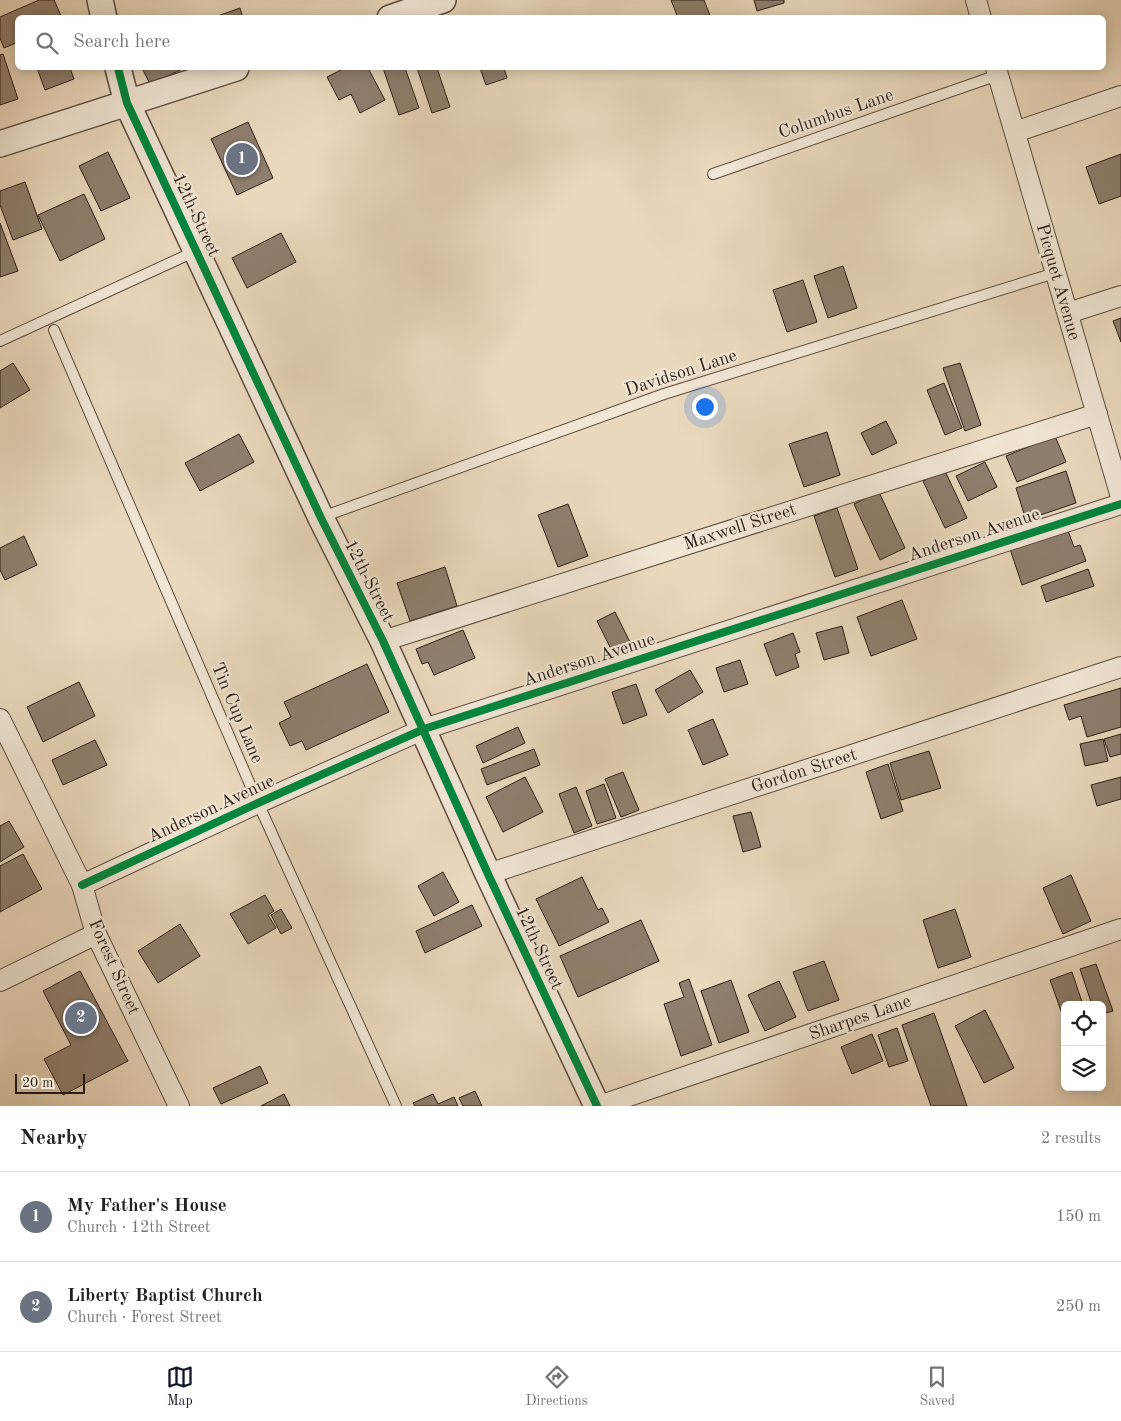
<!DOCTYPE html>
<html lang="en">
<head>
<meta charset="utf-8">
<style>
	body { margin:0; font-family:"Old Standard TT",serif; background:#f6f6f6; color:#202124 }
	.controls { position:absolute; right:15px; bottom:15px; display:grid; overflow:hidden; border-radius:8px; box-shadow:0 2px 12px #0003 }
	.controls button { width:45px; height:45px; display:grid; place-items:center; padding:0; border:0; border-bottom:1px solid #e0e0e0; background:#fff; color:#202124; font:25px sans-serif }
	.scale { position:absolute; left:15px; bottom:12px; width:70px; box-sizing:border-box; padding-left:5px; border:2px solid #2c1e17; border-top:0; font-size:14px; line-height:18px; white-space:nowrap; color:#2c1e17; -webkit-text-stroke:4px #f1e6d4; paint-order:stroke }
	.you { position:absolute; left:704px; top:406px; width:18px; height:18px; margin:-12px; border:4px solid #fff; border-radius:50%; background:#1a73e8; box-shadow:0 0 0 8px #1a73e833 }
	.badge { display:grid; place-items:center; width:32px; height:32px; border-radius:50%; background:#111827; color:#fff; font-size:16px; font-weight:700 }
	.pin { position:absolute; translate:-50% -50%; border:2px solid #fff; box-shadow:0 1px 5px #0006 }
	.list { margin:0; padding:0; list-style:none }
	h2 { display:flex; justify-content:space-between; align-items:center; height:65px; margin:0; padding:0 20px; font-size:21px }
	h2 small { font-size:16px; font-weight:400; color:#757577 }
	.list li { display:grid; grid-template-columns:32px 1fr auto; gap:15px; align-items:center; box-sizing:border-box; height:90px; padding:0 20px; border-top:1px solid #e0e0e0 }
	.list b { display:block; font-size:19px; white-space:nowrap }
	.list p { margin:0; font-size:16px; white-space:nowrap; color:#757577 }
	.list em { font-size:16px; font-style:normal; color:#757577 }
	.icon { flex:none; width:28px; height:28px; fill:none; stroke:currentColor; stroke-width:2; stroke-linecap:round; stroke-linejoin:round }
	.map { position:relative; flex:none; width:1121px; height:1106px; overflow:hidden }
	.search { position:absolute; background:#fff; box-shadow:0 2px 12px #0003; left:15px; right:15px; top:15px; height:55px; display:flex; align-items:center; gap:12px; box-sizing:border-box; padding:0 18px; border-radius:8px; color:#757577; font-size:19px }
	.sheet { height:245px; background:#fff }
	nav { display:flex; justify-content:space-around; align-items:center; box-sizing:border-box; height:70px; border-top:1px solid #e0e0e0; background:#fff; font-size:14px; color:#757577 }
	nav a { display:grid; justify-items:center; gap:2px }
	nav .on { color:#111827 }
	.map>svg:first-child { display:block }
	.building { fill:#8f7f6d; stroke:#2c1e17 }
	.lines { fill:none; stroke-linecap:round; stroke-linejoin:round }
	.service-casing { stroke:#5c4c40; stroke-width:12 }
	.minor-casing { stroke:#5c4c40; stroke-width:22 }
	.tertiary-casing { stroke:#5c4c40; stroke-width:28 }
	.service { stroke:#f1e6d4; stroke-width:10 }
	.minor { stroke:#f1e6d4; stroke-width:20 }
	.tertiary { stroke:#f1e6d4; stroke-width:25 }
	.cycleway-casing { stroke:#f1e6d4; stroke-width:11 }
	.cycleway { stroke:#00873e; stroke-width:8 }
	.labels { text-anchor:middle; dominant-baseline:central; stroke-width:4.5; stroke-linejoin:round; paint-order:stroke }
	.street-label { font-size:18px; fill:#2c1e17; stroke:#f1e6d4 }
</style>
</head>
<body>
<div class="map">
<svg width="1121" height="1106" viewBox="0 0 1121 1106">
	<rect width="100%" height="100%" fill="#ead8bd"/>
	<filter id="stains"><feTurbulence type="fractalNoise" baseFrequency=".004" numOctaves="4"/><feColorMatrix values="0 0 0 0 .2 0 0 0 0 .09 0 0 0 0 .02 0 0 0 .5 -.17"/></filter>
	<radialGradient id="worn" r=".72"><stop offset=".6" stop-color="#630" stop-opacity="0"/><stop offset="1" stop-color="#630" stop-opacity=".3"/></radialGradient>
	<g class="building">
		<path d="M39 0H54L62 18H18V42L4 48 0 38V17Z"/>
		<path d="M671 0H704L711 18H678Z"/>
		<path d="M754 0H784V3L757 11Z"/>
		<path d="M240 8 243 18H212Z"/>
		<path d="M3 54 18 99 0 105V55Z"/>
		<path d="M37 68H70L74 79 45 90Z"/>
		<path d="M142 68H185L150 84Z"/>
		<path d="M345 68H368L385 100 360 113 351 94 339 100 327 77Z"/>
		<path d="M383 68H405L419 108 399 115Z"/>
		<path d="M417 68H437L450 107 432 113Z"/>
		<path d="M480 68H504L507 78 486 85Z"/>
		<path d="M248 122 273 178 237 195 211 139Z"/>
		<path d="M108 152 130 198 101 211 79 166Z"/>
		<path d="M1121 154V196L1099 204 1086 167Z"/>
		<path d="M25 182 42 229 13 240 0 205V191Z"/>
		<path d="M84 194 105 239 60 261 38 215Z"/>
		<path d="M0 223 18 271 0 277Z"/>
		<path d="M281 233 296 262 247 288 232 258Z"/>
		<path d="M843 266 857 308 828 318 814 276Z"/>
		<path d="M803 280 817 322 787 332 773 290Z"/>
		<path d="M1121 318V342L1113 321Z"/>
		<path d="M13 363 30 390 0 408V371Z"/>
		<path d="M960 363 981 425 965 431 943 368Z"/>
		<path d="M944 383 962 428 945 435 927 390Z"/>
		<path d="M886 421 897 443 872 455 861 433Z"/>
		<path d="M827 432 840 475 804 487 789 444Z"/>
		<path d="M239 434 254 462 200 491 185 463Z"/>
		<path d="M1055 436 1066 462 1017 482 1006 456Z"/>
		<path d="M985 462 997 487 968 501 956 476Z"/>
		<path d="M945 471 967 518 945 528 923 481Z"/>
		<path d="M1066 471 1076 503 1026 520 1016 488Z"/>
		<path d="M879 492 905 548 880 560 854 504Z"/>
		<path d="M568 504 588 556 558 567 538 515Z"/>
		<path d="M837 508 858 569 835 577 814 516Z"/>
		<path d="M1067 528 1074 547 1080 545 1086 561 1022 585 1010 549Z"/>
		<path d="M24 536 37 565 5 580 0 570V548Z"/>
		<path d="M445 567 457 606 410 621 397 583Z"/>
		<path d="M1088 569 1094 586 1046 602 1041 586Z"/>
		<path d="M902 600 917 639 871 656 857 617Z"/>
		<path d="M615 612 630 642 612 651 597 621Z"/>
		<path d="M842 626 849 653 824 660 816 633Z"/>
		<path d="M463 630 475 658 434 675 428 662 422 664 416 649Z"/>
		<path d="M793 633 800 652 795 654 799 667 776 676 764 644Z"/>
		<path d="M740 660 748 684 724 692 716 668Z"/>
		<path d="M367 664 389 712 306 750 302 741 290 746 279 723 291 717 284 702Z"/>
		<path d="M690 670 703 692 668 713 655 690Z"/>
		<path d="M79 682 95 716 43 742 27 707Z"/>
		<path d="M636 684 647 715 623 724 612 692Z"/>
		<path d="M1121 688V727L1087 737 1081 716 1069 720 1064 705Z"/>
		<path d="M713 719 728 755 703 765 688 730Z"/>
		<path d="M518 727 525 743 483 763 476 746Z"/>
		<path d="M1121 734V754L1110 757 1104 739Z"/>
		<path d="M1103 739 1108 761 1085 766 1080 744Z"/>
		<path d="M95 740 107 765 63 785 52 760Z"/>
		<path d="M534 749 540 765 487 785 481 769Z"/>
		<path d="M929 751 941 788 901 800 890 763Z"/>
		<path d="M888 764 903 811 881 819 866 772Z"/>
		<path d="M623 772 639 810 621 817 605 779Z"/>
		<path d="M525 777 543 812 503 832 486 797Z"/>
		<path d="M1121 777V799L1097 806 1091 785Z"/>
		<path d="M604 784 616 818 597 824 586 791Z"/>
		<path d="M576 787 592 826 574 833 559 794Z"/>
		<path d="M751 812 761 847 743 852 733 816Z"/>
		<path d="M9 821 24 847 0 862V826Z"/>
		<path d="M23 854 42 889 0 912V866Z"/>
		<path d="M443 872 459 902 434 916 418 886Z"/>
		<path d="M1071 875 1091 921 1063 934 1043 888Z"/>
		<path d="M582 877 598 910 602 908 609 922 559 946 536 899Z"/>
		<path d="M265 895 274 911 268 915 276 928 248 944 230 914Z"/>
		<path d="M472 905 482 926 425 953 416 931Z"/>
		<path d="M281 909 292 928 281 934 271 915Z"/>
		<path d="M955 909 971 957 938 968 923 920Z"/>
		<path d="M641 920 659 961 578 997 560 956Z"/>
		<path d="M180 924 200 956 158 983 138 951Z"/>
		<path d="M824 961 839 1000 808 1011 793 972Z"/>
		<path d="M1096 964 1113 1011 1102 1014V1005H1092L1080 969Z"/>
		<path d="M80 971 128 1061 63 1095 44 1059 71 1045 43 991Z"/>
		<path d="M1072 972 1083 1005H1065V1022L1050 980Z"/>
		<path d="M689 979 712 1045 681 1056 664 1004 684 997 679 983Z"/>
		<path d="M731 980 749 1032 719 1043 701 991Z"/>
		<path d="M779 981 796 1017 765 1031 748 995Z"/>
		<path d="M985 1010 1014 1068 984 1083 955 1026Z"/>
		<path d="M934 1013 967 1106H931L902 1025Z"/>
		<path d="M897 1028 908 1061 889 1067 878 1035Z"/>
		<path d="M872 1034 883 1061 852 1074 841 1047Z"/>
		<path d="M260 1066 268 1083 221 1104 213 1088Z"/>
		<path d="M475 1091 482 1106H463L459 1098Z"/>
		<path d="M284 1094 290 1106H261Z"/>
		<path d="M433 1094 438 1104 454 1097 458 1106H415L413 1103Z"/>
	</g>
	<g class="lines">
		<g class="service-casing">
			<g id="service">
				<path d="M713 174 998 75"/>
				<path d="M54 330 258 803 396 1106"/>
				<path d="M0 341 196 251"/>
				<path d="M322 517 664 394 1055 273"/>
			</g>
		</g>
		<g class="minor-casing">
			<g id="minor">
				<path d="M976 0 981 18"/>
				<path d="M996 68 1121 497"/>
				<path d="M1015 132 1121 96"/>
				<path d="M1068 313 1121 296"/>
				<path d="M383 641 1097 414"/>
				<path d="M0 719 82 885 96 934 179 1106"/>
				<path d="M488 874 1121 667"/>
				<path d="M82 885 258 803 424 729 1121 504"/>
				<path d="M0 981 96 934"/>
				<path d="M599 1106 1121 929"/>
			</g>
		</g>
		<g class="tertiary-casing">
			<g id="tertiary">
				<path d="M100 0 104 18"/>
				<path d="M390 18 443 0"/>
				<path d="M118 68 127 103 321 518 383 641 488 874 597 1106"/>
				<path d="M0 144 236 68"/>
			</g>
		</g>
		<use href="#service" class="service"/>
		<use href="#minor" class="minor"/>
		<use href="#tertiary" class="tertiary"/>
		<g class="cycleway-casing">
			<g id="cycleway">
				<path d="M118 68 127 103 321 518 383 641 488 874 597 1106"/>
				<path d="M82 885 258 803 424 729 1121 504"/>
			</g>
		</g>
		<use href="#cycleway" class="cycleway"/>
	</g>
	<g class="labels">
		<g class="street-label">
			<text transform="translate(836 114) rotate(-19)">Columbus Lane</text>
			<text transform="translate(196 215) rotate(65)">12th Street</text>
			<text transform="translate(1058 282) rotate(74)">Picquet Avenue</text>
			<text transform="translate(681 373) rotate(-18)">Davidson Lane</text>
			<text transform="translate(740 527) rotate(-18)">Maxwell Street</text>
			<text transform="translate(974 535) rotate(-18)">Anderson Avenue</text>
			<text transform="translate(369 581) rotate(63)">12th Street</text>
			<text transform="translate(589 660) rotate(-18)">Anderson Avenue</text>
			<text transform="translate(237 713) rotate(67)">Tin Cup Lane</text>
			<text transform="translate(804 771) rotate(-18)">Gordon Street</text>
			<text transform="translate(211 809) rotate(-25)">Anderson Avenue</text>
			<text transform="translate(539 948) rotate(65)">12th Street</text>
			<text transform="translate(114 967) rotate(66)">Forest Street</text>
			<text transform="translate(860 1018) rotate(-19)">Sharpes Lane</text>
		</g>
	</g>
	<rect width="100%" height="100%" filter="url(#stains)"/>
	<rect width="100%" height="100%" fill="url(#worn)"/>
</svg>
<div class="controls">
<button><svg class="icon" aria-label="locate" viewBox="0 0 24 24"><circle cx="12" cy="12" r="6"/><path d="M12 2v4M12 18v4M2 12h4M18 12h4"/></svg></button>
<button><svg class="icon" aria-label="layers" viewBox="0 0 24 24"><path d="M12 4l9 5-9 5-9-5zM3 14l9 5 9-5"/></svg></button>
</div>
<div class="scale">20 m</div>
<div class="you"></div>
<div class="pin badge" style="left:242px;top:159px;background:#6b7280">1</div>
<div class="pin badge" style="left:81px;top:1018px;background:#6b7280">2</div>
<div class="search"><svg class="icon" aria-label="search" viewBox="0 0 24 24"><circle cx="10" cy="10" r="6"/><path d="M15 15l6 6"/></svg>Search here</div>
</div>
<section class="sheet">
<h2>Nearby<small>2 results</small></h2>
<ul class="list">
<li><span class="badge" style="background:#6b7280">1</span><div><b>My Father's House</b><p>Church · 12th Street</p></div><em>150 m</em></li>
<li><span class="badge" style="background:#6b7280">2</span><div><b>Liberty Baptist Church</b><p>Church · Forest Street</p></div><em>250 m</em></li>
</ul>
</section>
<nav>
<a class="on"><svg class="icon" aria-label="map" viewBox="0 0 24 24"><path d="M3 6l6-2 6 2 6-2v14l-6 2-6-2-6 2zM9 4v14M15 6v14"/></svg>Map</a>
<a><svg class="icon" aria-label="directions" viewBox="0 0 24 24"><path d="M12 3l9 9-9 9-9-9zM9 14v-3h6M13 9l2 2-2 2"/></svg>Directions</a>
<a><svg class="icon" aria-label="saved" viewBox="0 0 24 24"><path d="M7 4h10v16l-5-4-5 4z"/></svg>Saved</a>
</nav>
</body>
</html>
